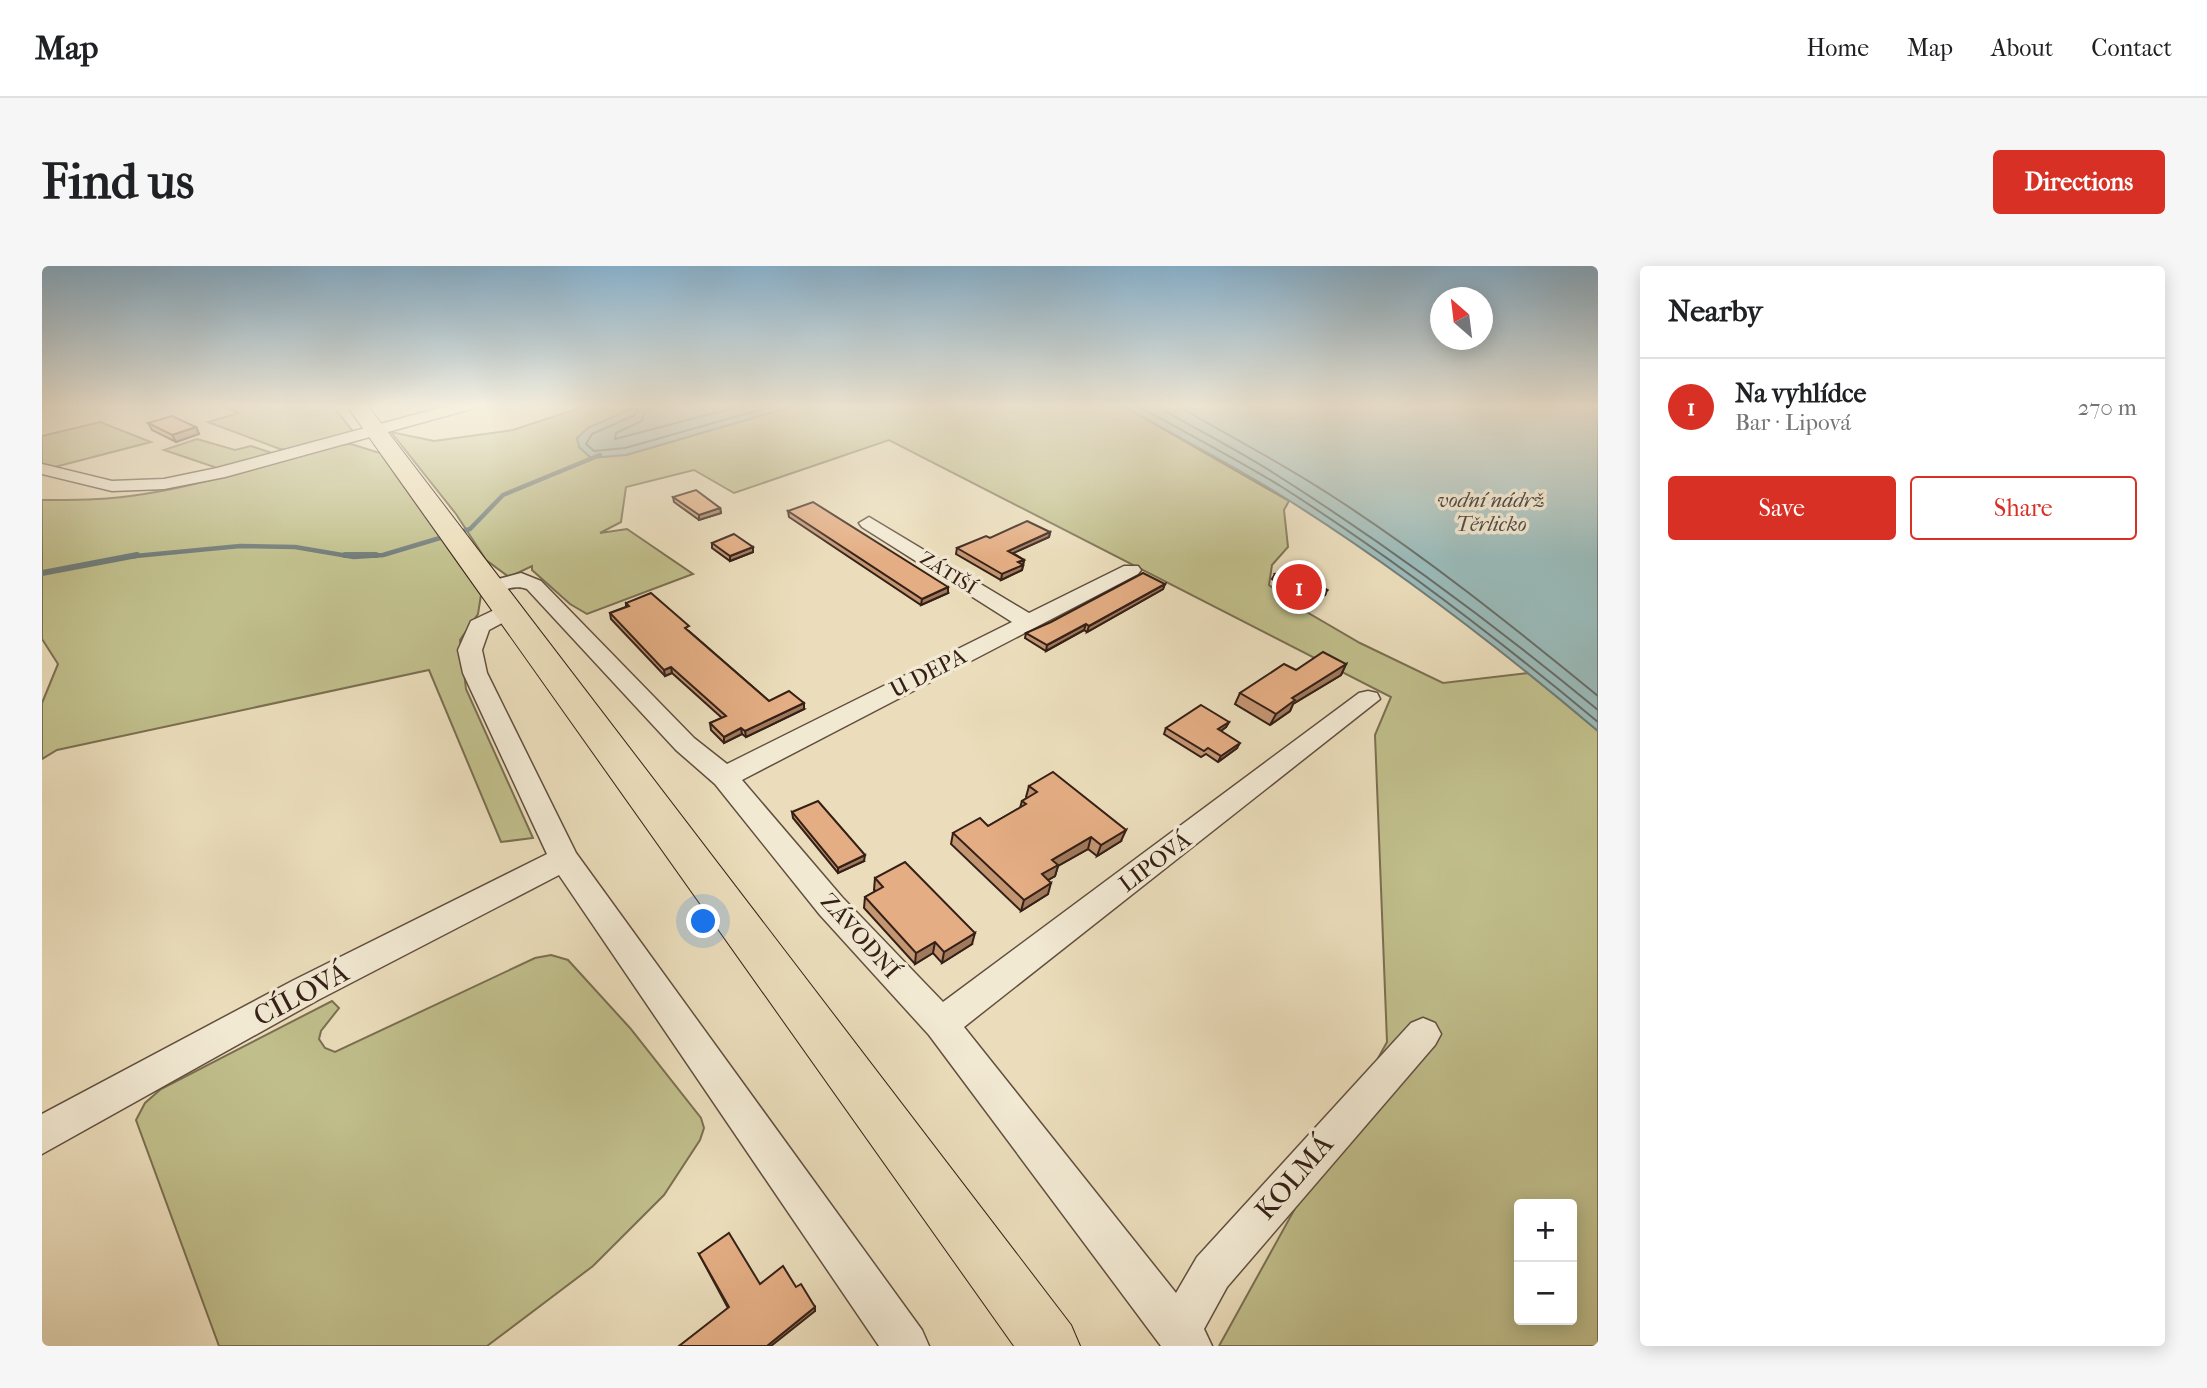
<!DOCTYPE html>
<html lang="en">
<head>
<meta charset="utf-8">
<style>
	body { margin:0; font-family:"IM FELL French Canon",serif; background:#f6f6f6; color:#202124 }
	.controls { position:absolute; right:21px; bottom:21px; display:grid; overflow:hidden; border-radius:7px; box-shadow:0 4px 18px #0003 }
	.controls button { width:63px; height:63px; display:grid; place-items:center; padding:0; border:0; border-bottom:2px solid #e0e0e0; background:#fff; color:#202124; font:35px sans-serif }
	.compass { position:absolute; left:1388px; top:21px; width:63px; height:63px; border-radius:50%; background:#fff; box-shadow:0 4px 18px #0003; rotate:332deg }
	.you { position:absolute; left:662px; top:656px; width:24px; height:24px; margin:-18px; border:5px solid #fff; border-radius:50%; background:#1a73e8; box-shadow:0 0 0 10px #1a73e833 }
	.badge { display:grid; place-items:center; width:46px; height:46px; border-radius:50%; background:#d93025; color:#fff; font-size:23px; font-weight:700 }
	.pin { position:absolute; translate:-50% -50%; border:4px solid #fff; box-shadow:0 2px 7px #0006 }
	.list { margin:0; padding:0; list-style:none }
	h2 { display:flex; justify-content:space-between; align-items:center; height:91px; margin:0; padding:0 28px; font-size:30px }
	h2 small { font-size:23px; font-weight:400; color:#757577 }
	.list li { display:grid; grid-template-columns:46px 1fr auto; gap:21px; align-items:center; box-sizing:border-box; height:98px; padding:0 28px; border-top:2px solid #e0e0e0 }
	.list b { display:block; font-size:26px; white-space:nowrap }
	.list p { margin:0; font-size:23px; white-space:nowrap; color:#757577 }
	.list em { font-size:23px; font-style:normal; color:#757577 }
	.actions { display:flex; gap:14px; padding:21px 28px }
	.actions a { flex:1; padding:16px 0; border:2px solid #d93025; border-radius:7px; text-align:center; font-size:24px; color:#d93025 }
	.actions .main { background:#d93025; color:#fff }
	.map { position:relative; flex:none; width:1556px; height:1080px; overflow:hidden; border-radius:7px }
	header { display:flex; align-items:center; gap:42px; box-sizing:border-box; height:98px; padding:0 35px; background:#fff; border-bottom:2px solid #e0e0e0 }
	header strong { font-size:33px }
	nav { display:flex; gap:38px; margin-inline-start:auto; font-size:24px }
	.intro { display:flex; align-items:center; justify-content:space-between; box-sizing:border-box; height:168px; padding:0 42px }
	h1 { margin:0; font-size:49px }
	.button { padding:18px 32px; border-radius:7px; background:#d93025; color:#fff; font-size:24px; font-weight:700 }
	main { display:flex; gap:42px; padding:0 42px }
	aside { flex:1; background:#fff; border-radius:7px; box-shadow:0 4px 18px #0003 }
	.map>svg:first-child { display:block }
	.green { fill:#c0be8b; stroke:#7a6f51; stroke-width:2; fill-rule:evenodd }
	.water { fill:#9abab8; stroke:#727c78; stroke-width:2 }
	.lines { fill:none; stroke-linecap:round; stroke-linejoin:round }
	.shore { stroke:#686d68; stroke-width:2 }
	.stream-far1 { stroke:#727c78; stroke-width:4.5 }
	.stream { stroke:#727c78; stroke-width:6 }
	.minor-casing { stroke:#624f40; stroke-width:3 }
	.major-casing { stroke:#352017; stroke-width:2 }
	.minor { fill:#f2e9d3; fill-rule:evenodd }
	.major { fill:#ebddbb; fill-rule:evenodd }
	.wall { fill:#c49571; stroke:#352017; stroke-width:2 }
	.shaded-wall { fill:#a0795c; stroke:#352017; stroke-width:2 }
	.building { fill:#e4ad83; stroke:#352017; stroke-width:2 }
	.labels { text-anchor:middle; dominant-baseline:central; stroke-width:7; stroke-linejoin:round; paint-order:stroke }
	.far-street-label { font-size:19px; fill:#352017; stroke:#f2e9d3 }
	.far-water-label { font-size:21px; font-style:italic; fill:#534e47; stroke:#f2e9d3 }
	.street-label { font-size:23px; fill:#352017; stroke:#f2e9d3 }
	.near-street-label { font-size:28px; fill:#352017; stroke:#f2e9d3 }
</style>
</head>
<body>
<header>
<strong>Map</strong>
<nav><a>Home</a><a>Map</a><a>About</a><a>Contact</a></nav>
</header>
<div class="intro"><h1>Find us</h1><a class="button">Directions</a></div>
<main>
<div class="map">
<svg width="1556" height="1080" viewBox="0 0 1556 1080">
	<rect width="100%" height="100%" fill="#ebddbb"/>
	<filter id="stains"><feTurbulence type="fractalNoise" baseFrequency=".00286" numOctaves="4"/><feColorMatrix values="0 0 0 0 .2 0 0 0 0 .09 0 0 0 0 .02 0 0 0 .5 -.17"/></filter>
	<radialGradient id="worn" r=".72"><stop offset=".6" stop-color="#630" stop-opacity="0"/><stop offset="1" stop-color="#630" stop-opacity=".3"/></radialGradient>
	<g class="green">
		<path d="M180 140H291L313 168 250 184 238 183 166 156 197 147Z"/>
		<path d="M544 140H596L546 162 584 189 752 140H1081L1247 235 1242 244 1246 281 1230 299 1227 319 1263 345 1318 377 1401 417 1487 407 1556 465V1080H1177L1345 776 1333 469 1349 431 847 174 692 227 652 204 584 221 579 256 558 267 585 263 651 308 545 348 528 338 490 304V300L467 311 444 294 414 248 349 166 392 175 471 164ZM1477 938H1530V1054H1477Z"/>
		<path d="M58 156 109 176 9 202 0 199V170Z"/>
		<path d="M155 173 193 184 209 180 233 188 181 204 122 184Z"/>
		<path d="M309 178 338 187 439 329 436 348 418 374 424 423 491 572 459 576 387 404 15 484 0 493V437L16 398 0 373V234C34 234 68 234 102 228 166 218 230 196 294 179Z"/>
		<path d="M509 689 526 694 588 762 659 852 662 862 658 874 622 929 551 1000 445 1080H177L94 854 103 837 119 823 290 735 297 742 279 765 277 773 283 782 293 786 493 692Z"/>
	</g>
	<g class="water">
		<path d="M596 140H752L584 189 549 192 537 181 535 172 546 162Z"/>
		<path d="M1081 140H1556V465C1454 379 1348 297 1235 227 1185 196 1132 169 1081 140Z"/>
	</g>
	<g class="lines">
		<g class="shore">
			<path d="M596 140 593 149 550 168 544 178 552 185 583 182 732 140"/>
			<path d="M605 140 600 155 574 167 573 173 699 140"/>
			<path d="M1096 140C1144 167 1193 192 1240 221 1351 292 1455 372 1556 456"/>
			<path d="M1114 140C1152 162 1192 182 1230 206 1344 278 1452 358 1556 444"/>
			<path d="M1135 140C1186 169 1238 196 1287 228 1382 289 1469 359 1556 430"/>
		</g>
		<path class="stream-far1" d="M83 291 198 280 253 281 312 291 341 289 428 263 461 229 558 189"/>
		<g class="stream">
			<path d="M303 289H334"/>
			<path d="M0 307 95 289"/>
		</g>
		<g class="minor-casing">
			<g id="minor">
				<path d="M405 140H431L429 143 183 211 122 223 70 225 0 208V198L70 215 122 213 175 202Z"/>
				<path d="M827 251 987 347 1082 300H1096L1099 304 1096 308 700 514 800 631 901 736 1317 427 1326 425 1335 427 1338 433 922 761 1134 1027 1155 991 1369 757 1381 752 1393 757 1399 768 1393 779 1185 1021 1162 1063 1170 1080H1119L887 769 778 649 673 518 634 484 485 323C470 317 456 329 441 325L437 321 441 317 479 307 499 315 652 472 685 498 970 356 820 261 817 257Z"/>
				<path d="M465 338 473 340 476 345 473 350 447 364 440 384 445 407 534 587 880 1064 887 1080H837L517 609 276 734 0 888V848L252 714 505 588 421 407 416 384 429 355Z"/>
			</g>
		</g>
		<g class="major-casing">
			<path id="major" d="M305 140H326L1029 1059 1038 1080H972Z"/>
		</g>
		<use href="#minor" class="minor"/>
		<use href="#major" class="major"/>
	</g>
	<g class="wall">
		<path d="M106 157 154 161 157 168 134 176 110 164Z"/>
		<path d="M631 231 678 242 679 247 657 254 632 236Z"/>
		<path d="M746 245 906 327 879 339 747 251Z"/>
		<path d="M1008 266 1007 271 971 287 982 294 980 304 959 314 914 288 915 282 948 272Z"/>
		<path d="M670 277 711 281V286L688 295 670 282Z"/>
		<path d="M1233 308 1285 324 1283 329 1257 334 1239 329 1241 321 1230 313Z"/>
		<path d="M1123 318 1121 323 1045 366 1042 364 1004 385 983 372 984 367Z"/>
		<path d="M584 337 647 365 727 435 762 443 704 471 700 468 682 477 669 464 668 457 680 452 630 407 623 410 569 353 568 347 584 341Z"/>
		<path d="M1304 398 1299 409 1251 438 1248 445 1228 459 1193 438 1198 427 1254 404Z"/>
		<path d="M1187 456 1184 461 1179 465 1195 482 1176 496 1164 488 1159 491 1122 468 1124 462Z"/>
		<path d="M987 520 1079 575 1055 590 1046 583 1016 600 1013 610 1006 614V628L979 645 909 578 911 567 946 560 978 542 980 535 985 532 984 531Z"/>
		<path d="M750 546 822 595 796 607 751 552Z"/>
		<path d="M833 612 930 678 900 697 891 687 873 698 822 642 823 631 834 625 832 624Z"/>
		<path d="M657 988 718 1018 754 1021 773 1041V1045L686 1042Z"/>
	</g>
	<g class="shaded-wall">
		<path d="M154 161 157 168 134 176 130 169Z"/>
		<path d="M678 242 679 247 657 254V249Z"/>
		<path d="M1008 266 1007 271 965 290 966 285Z"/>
		<path d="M711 281V286L688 295V290Z"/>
		<path d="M982 294 980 304 959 314 960 308 976 296Z"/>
		<path d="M1123 318 1121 323 1045 366 1047 360Z"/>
		<path d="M906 321V327L879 339 880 333Z"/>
		<path d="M1285 324 1283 329 1257 334 1260 329Z"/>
		<path d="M1044 358 1042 364 1004 385 1005 379Z"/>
		<path d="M1304 398 1299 409 1251 438 1248 445 1228 459 1234 448 1250 432Z"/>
		<path d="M629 401 630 407 623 410 622 404Z"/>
		<path d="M762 437V443L704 471 703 465Z"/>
		<path d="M1187 456 1184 461 1173 469 1176 463Z"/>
		<path d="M699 462 700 468 682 477V471Z"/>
		<path d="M1198 477 1195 482 1176 496 1179 490Z"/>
		<path d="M1084 564 1079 575 1055 590 1059 579Z"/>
		<path d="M1049 571 1046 583 1016 600 1013 610 997 619 1000 608 1010 594Z"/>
		<path d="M823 589 822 595 796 607V602Z"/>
		<path d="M1009 617 1006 628 979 645 982 634Z"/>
		<path d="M933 667 930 678 900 697 902 686Z"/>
		<path d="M893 676 891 687 873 698 874 687Z"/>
		<path d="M773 1041V1045L729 1080H725Z"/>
	</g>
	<g class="building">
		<path d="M130 150 154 161 130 169 106 157Z"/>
		<path d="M654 224 678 242 657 249 631 231Z"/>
		<path d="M771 236 906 321 880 333 746 245Z"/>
		<path d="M985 255 1008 266 966 285 982 294 976 296 981 299 960 308 915 282 944 270 948 272Z"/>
		<path d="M692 268 711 281 688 290 670 277Z"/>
		<path d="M1256 302 1285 324 1260 329 1242 323 1244 316 1233 308Z"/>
		<path d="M1101 307 1123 318 1047 360 1044 358 1005 379 984 367 1009 356Z"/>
		<path d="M609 327 647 360 643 362 727 435 747 425 762 437 703 465 699 462 682 471 668 457 684 450 629 401 622 404 568 347 587 340 584 337Z"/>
		<path d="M1281 386 1304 398 1250 432 1253 434 1234 448 1198 427 1242 398 1254 404Z"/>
		<path d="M1159 439 1187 456 1176 463 1198 477 1179 490 1166 482 1162 485 1124 462Z"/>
		<path d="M1011 506 1084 564 1059 579 1049 571 1010 594 1016 599 1000 608 1009 617 982 634 911 567 938 552 946 560 984 538 980 535 995 526 987 520Z"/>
		<path d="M776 535 823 589 796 602 750 546Z"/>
		<path d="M863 596 933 667 902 686 893 676 874 687 823 631 841 621 833 612Z"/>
		<path d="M687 967 718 1018 741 1000 754 1021 759 1018 773 1041 725 1080H637L687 1041 657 988Z"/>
	</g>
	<linearGradient id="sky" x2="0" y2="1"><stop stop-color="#89b6d5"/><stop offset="0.48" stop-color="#f6f0e0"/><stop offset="1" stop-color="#f6f0e0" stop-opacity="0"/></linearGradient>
	<rect width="1556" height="292" fill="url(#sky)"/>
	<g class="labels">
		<g class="far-street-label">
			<text transform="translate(906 307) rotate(32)">ZÁTIŠÍ</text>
		</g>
		<g class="far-water-label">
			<text x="1449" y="234">vodní nádrž<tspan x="1449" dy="24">Těrlicko</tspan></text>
		</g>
		<g class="street-label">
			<text transform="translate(886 407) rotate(-27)">U DEPA</text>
			<text transform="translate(1113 596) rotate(-37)">LIPOVÁ</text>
			<text transform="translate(818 670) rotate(48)">ZÁVODNÍ</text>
		</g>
		<g class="near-street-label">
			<text transform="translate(259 728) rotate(-28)">CÍLOVÁ</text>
			<text transform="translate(1252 911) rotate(-49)">KOLMÁ</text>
		</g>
	</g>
	<rect width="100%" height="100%" filter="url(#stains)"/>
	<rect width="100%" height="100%" fill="url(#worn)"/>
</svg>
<div class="controls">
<button>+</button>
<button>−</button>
</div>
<svg class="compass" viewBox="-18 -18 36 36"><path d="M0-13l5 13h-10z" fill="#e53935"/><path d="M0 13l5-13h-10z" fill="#757577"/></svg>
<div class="you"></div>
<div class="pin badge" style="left:1257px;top:321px">1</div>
</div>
<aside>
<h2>Nearby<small></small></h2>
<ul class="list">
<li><span class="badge">1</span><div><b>Na vyhlídce</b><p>Bar · Lipová</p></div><em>270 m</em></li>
</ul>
<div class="actions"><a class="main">Save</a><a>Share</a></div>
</aside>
</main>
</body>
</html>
